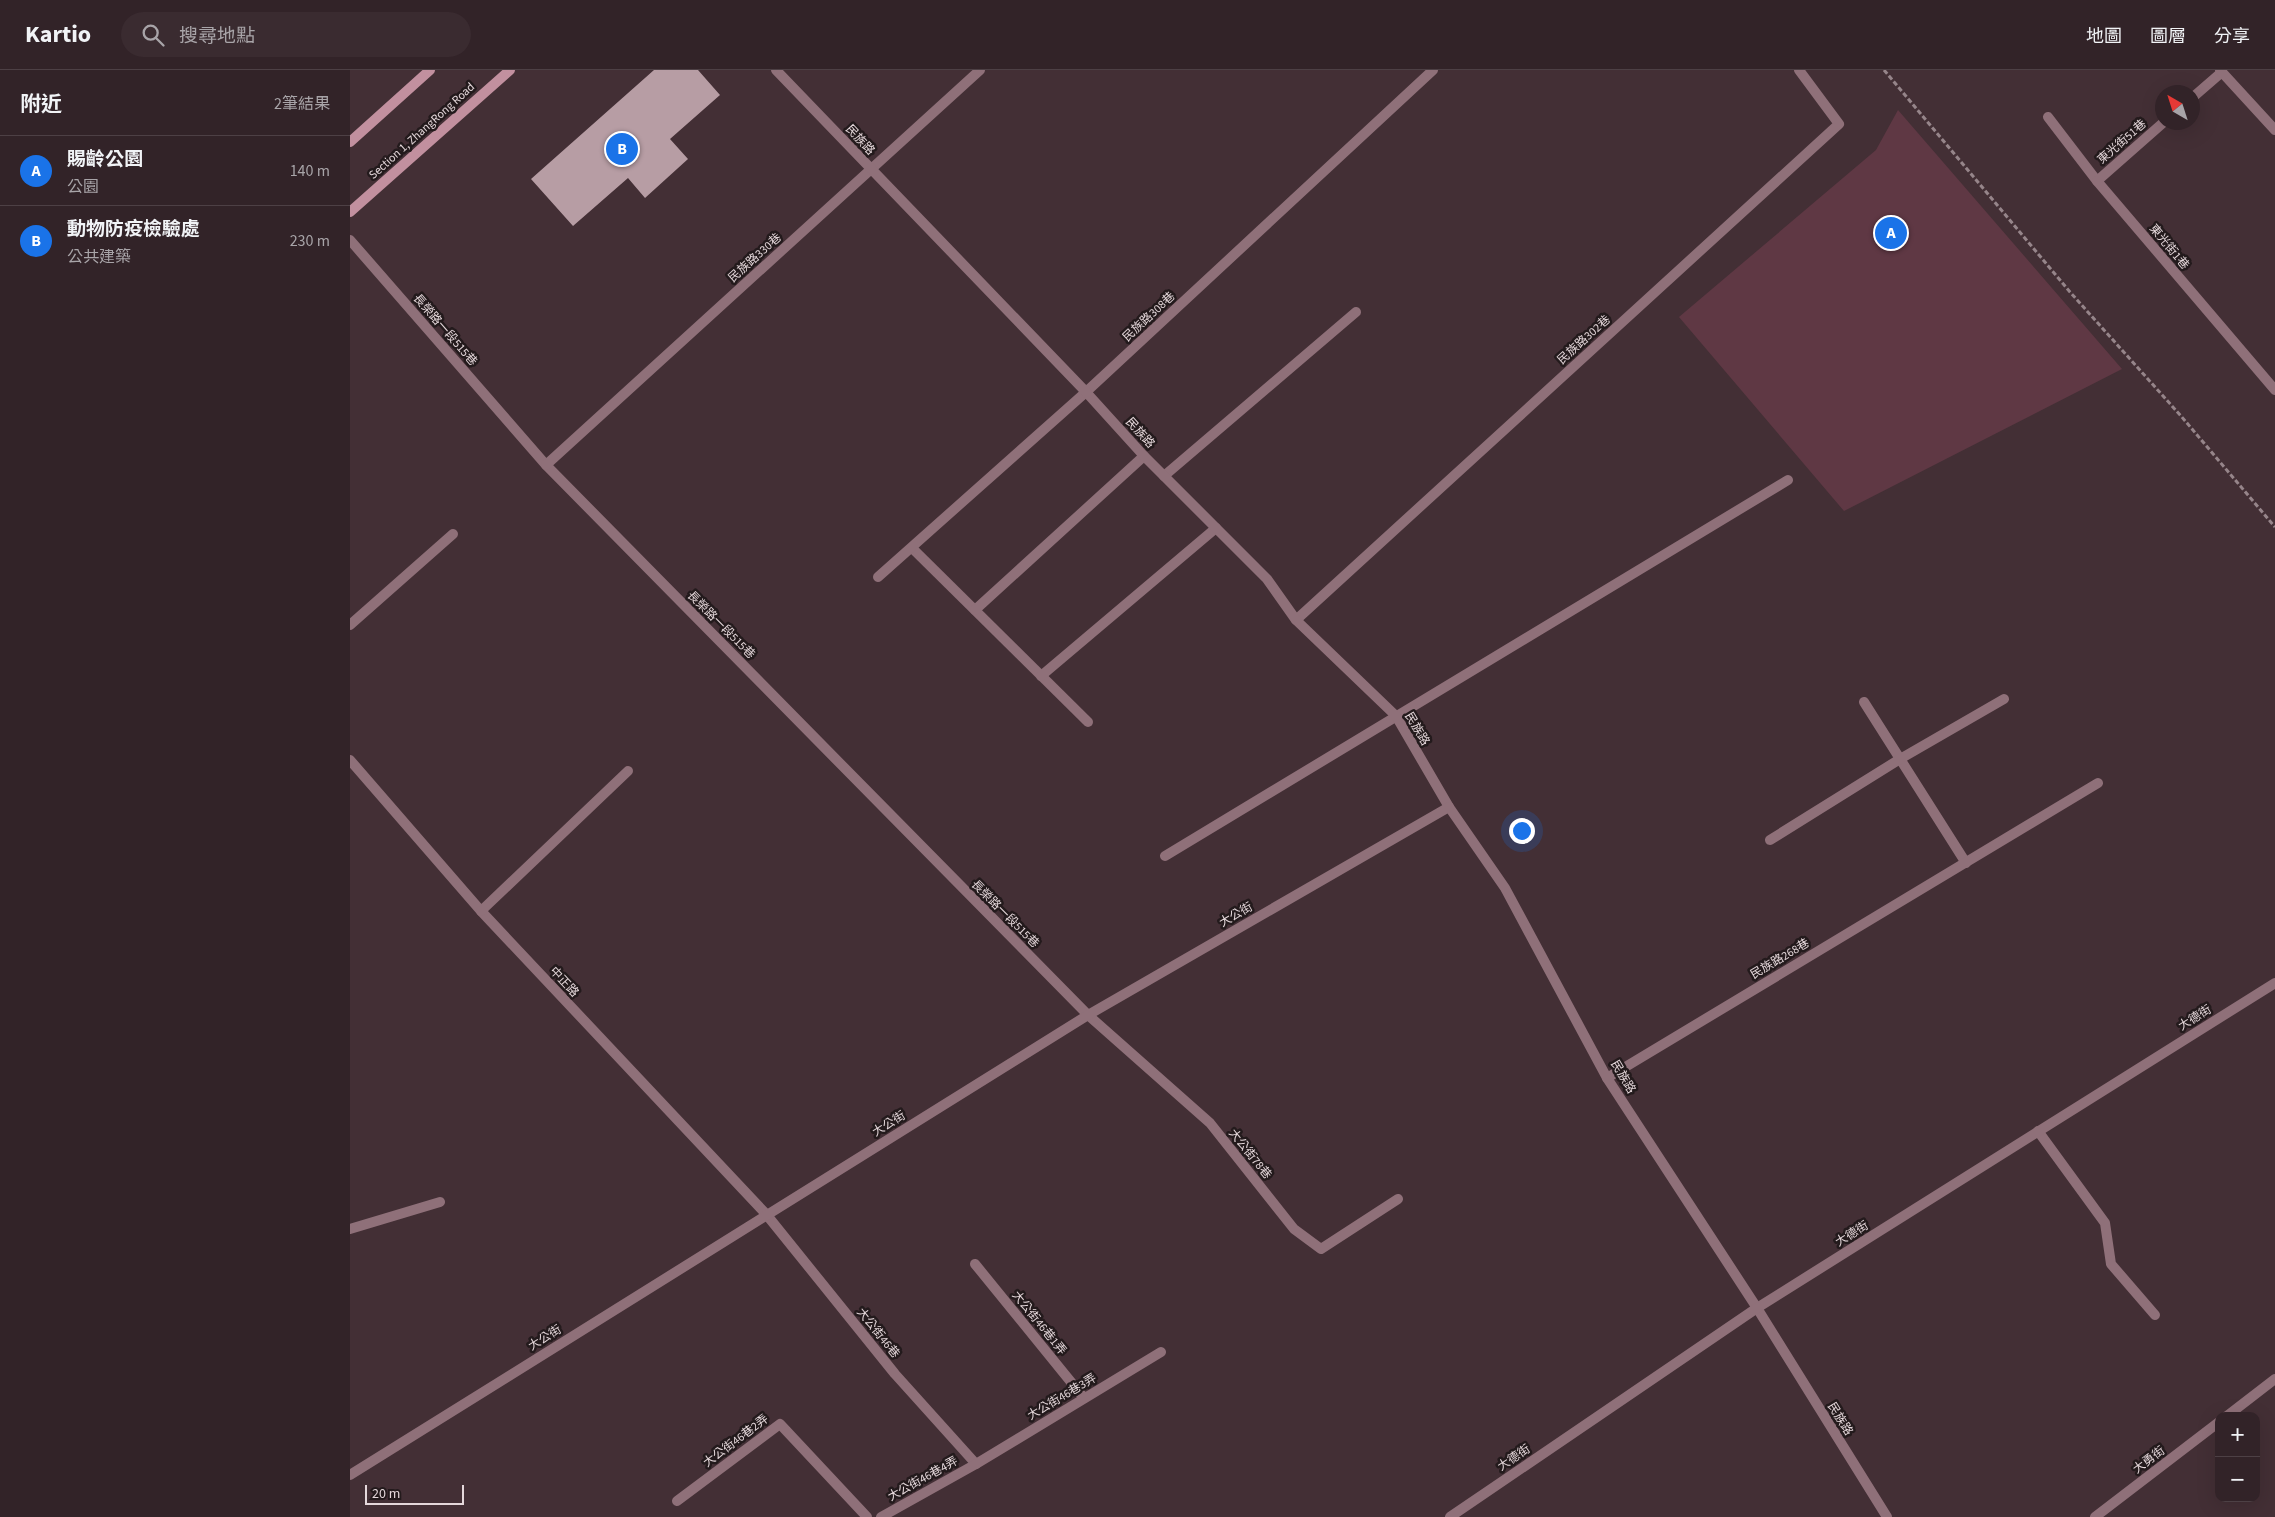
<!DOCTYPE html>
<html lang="zh-TW">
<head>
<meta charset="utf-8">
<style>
	body { margin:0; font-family:"Source Sans 3","Noto Sans TC",sans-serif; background:#3a2b30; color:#f1f3f6 }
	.controls { position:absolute; right:15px; bottom:15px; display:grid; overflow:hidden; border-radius:10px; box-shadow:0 5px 20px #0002 }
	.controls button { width:45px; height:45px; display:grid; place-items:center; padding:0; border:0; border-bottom:1px solid #4d4045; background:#322328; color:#f1f3f6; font:25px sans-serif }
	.compass { position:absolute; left:1805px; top:15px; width:45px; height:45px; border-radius:50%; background:#322328; box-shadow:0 5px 20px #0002; rotate:321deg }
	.scale { position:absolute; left:15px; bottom:12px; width:99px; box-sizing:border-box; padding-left:5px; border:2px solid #e5d8db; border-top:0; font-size:14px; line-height:18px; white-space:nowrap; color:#e5d8db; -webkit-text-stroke:4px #231a1c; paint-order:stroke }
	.you { position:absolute; left:1171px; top:760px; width:18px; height:18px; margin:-12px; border:4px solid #fff; border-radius:50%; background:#1a73e8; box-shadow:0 0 0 8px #1a73e833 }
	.badge { display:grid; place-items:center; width:32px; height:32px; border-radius:50%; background:#1a73e8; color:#fff; font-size:16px; font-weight:700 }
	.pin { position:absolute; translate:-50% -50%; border:2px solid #fff; box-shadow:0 1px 5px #0006 }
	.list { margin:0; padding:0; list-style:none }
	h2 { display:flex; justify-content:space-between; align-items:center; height:65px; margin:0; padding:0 20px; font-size:21px }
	h2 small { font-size:16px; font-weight:400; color:#a8a4a8 }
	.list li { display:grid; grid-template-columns:32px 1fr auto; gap:15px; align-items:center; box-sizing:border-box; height:70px; padding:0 20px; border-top:1px solid #4d4045 }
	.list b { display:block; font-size:19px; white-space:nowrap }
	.list p { margin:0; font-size:16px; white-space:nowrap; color:#a8a4a8 }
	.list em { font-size:16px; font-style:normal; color:#a8a4a8 }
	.icon { flex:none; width:28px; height:28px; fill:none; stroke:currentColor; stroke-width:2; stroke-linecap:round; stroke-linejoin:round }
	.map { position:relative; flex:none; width:1925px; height:1447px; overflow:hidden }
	header { display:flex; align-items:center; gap:30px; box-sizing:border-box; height:70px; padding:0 25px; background:#322328; border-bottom:1px solid #4d4045 }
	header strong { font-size:24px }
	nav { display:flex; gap:28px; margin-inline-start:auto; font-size:18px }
	.search { width:350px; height:45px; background:#3a2b30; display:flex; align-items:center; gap:12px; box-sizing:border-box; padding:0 18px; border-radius:28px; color:#a8a4a8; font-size:19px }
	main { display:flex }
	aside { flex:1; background:#322328 }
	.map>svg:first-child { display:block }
	.green { fill:#5f3844 }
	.building { fill:#b79da4 }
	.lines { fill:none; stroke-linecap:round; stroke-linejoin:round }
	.path { stroke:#96858a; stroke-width:3; stroke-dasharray:5 2.5; stroke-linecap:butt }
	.lane { stroke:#8f7079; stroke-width:10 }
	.street { stroke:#8f7079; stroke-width:10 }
	.secondary { stroke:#c2909f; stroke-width:10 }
	.labels { text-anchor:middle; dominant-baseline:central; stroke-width:5; stroke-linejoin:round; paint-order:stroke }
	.street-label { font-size:12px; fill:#e5d8db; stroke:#231a1c }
</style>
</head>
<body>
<header>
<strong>Kartio</strong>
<div class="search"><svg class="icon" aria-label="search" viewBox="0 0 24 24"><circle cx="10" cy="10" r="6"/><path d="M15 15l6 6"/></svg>搜尋地點</div>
<nav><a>地圖</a><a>圖層</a><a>分享</a></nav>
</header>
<main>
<aside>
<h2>附近<small>2筆結果</small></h2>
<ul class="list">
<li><span class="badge">A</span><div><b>賜齡公園</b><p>公園</p></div><em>140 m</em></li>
<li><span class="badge">B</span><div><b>動物防疫檢驗處</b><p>公共建築</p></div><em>230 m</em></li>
</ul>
</aside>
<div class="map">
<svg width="1925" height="1447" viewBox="0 0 1925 1447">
	<rect width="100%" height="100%" fill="#432f35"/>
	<path class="green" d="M1548 40 1772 299 1494 441 1329 247 1526 80Z"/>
	<path class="building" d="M304 0H348L370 25 320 69 338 89 295 128 278 108 223 156 181 109Z"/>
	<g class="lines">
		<path class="path" d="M1534 0 1720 222 1831 346 1925 457"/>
		<g class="lane">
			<path d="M1842 28 1872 2"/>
			<path d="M1698 47 1747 111 1925 320"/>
			<path d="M1747 111 1814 52"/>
			<path d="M0 170 196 395 738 945 860 1053 944 1159 971 1179 1048 1129"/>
			<path d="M196 395 630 0"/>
			<path d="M814 406 1006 242"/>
			<path d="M562 478 738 652"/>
			<path d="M528 507 736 322 1083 0"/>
			<path d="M625 540 794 386"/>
			<path d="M946 550 1489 54 1449 0"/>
			<path d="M0 555 103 464"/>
			<path d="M691 606 866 458"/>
			<path d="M1514 632 1616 793"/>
			<path d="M0 690 131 841 416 1144 545 1304 626 1394"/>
			<path d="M1420 770 1550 689 1654 629"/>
			<path d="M815 786 1438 410"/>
			<path d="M131 841 278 701"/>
			<path d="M1257 1008 1748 713"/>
			<path d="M1688 1061 1755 1153 1761 1194 1805 1245"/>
			<path d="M0 1159 90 1132"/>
			<path d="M625 1194 734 1328"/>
			<path d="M327 1431 430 1354 517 1447"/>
			<path d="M531 1447 626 1394 811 1282"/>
		</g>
		<g class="street">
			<path d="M426 0 736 322 794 386 917 509 946 550 1046 646 1099 737 1155 818 1257 1008 1407 1238 1537 1447"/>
			<path d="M1870 0 1925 60"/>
			<path d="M1877 1346 1925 1309"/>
			<path d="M0 1405 738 945 1099 737"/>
			<path d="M1100 1447 1407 1238 1925 913"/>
			<path d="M1745 1447 1869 1352"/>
		</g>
		<g class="secondary">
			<path d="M0 72 80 0"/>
			<path d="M0 142 160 0"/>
		</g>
	</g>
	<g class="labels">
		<g class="street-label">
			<text transform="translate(72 61) rotate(-42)">Section 1, ZhangRong Road</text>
			<text transform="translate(510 70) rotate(47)">民族路</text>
			<text transform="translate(1772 72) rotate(-41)">東光街51巷</text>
			<text transform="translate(1819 177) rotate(50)">東光街1巷</text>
			<text transform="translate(405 188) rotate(-42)">民族路330巷</text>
			<text transform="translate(799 247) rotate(-43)">民族路308巷</text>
			<text transform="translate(95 260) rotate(49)">長榮路一段515巷</text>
			<text transform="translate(1234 270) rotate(-42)">民族路302巷</text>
			<text transform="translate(790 363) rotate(48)">民族路</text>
			<text transform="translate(371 555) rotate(45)">長榮路一段515巷</text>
			<text transform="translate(1067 659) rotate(59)">民族路</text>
			<text transform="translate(655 844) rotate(45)">長榮路一段515巷</text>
			<text transform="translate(886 845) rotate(-30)">大公街</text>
			<text transform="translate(1430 889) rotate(-31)">民族路268巷</text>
			<text transform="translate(214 912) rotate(47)">中正路</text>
			<text transform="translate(1845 948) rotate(-32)">大德街</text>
			<text transform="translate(1273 1007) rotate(59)">民族路</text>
			<text transform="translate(539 1054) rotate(-32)">大公街</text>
			<text transform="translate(900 1084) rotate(51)">大公街78巷</text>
			<text transform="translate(1502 1164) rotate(-32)">大德街</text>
			<text transform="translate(689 1253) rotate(51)">大公街46巷1弄</text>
			<text transform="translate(528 1263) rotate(51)">大公街46巷</text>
			<text transform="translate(195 1268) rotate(-32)">大公街</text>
			<text transform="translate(712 1327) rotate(-31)">大公街46巷3弄</text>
			<text transform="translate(1490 1349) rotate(58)">民族路</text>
			<text transform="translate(386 1371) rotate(-37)">大公街46巷2弄</text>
			<text transform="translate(1164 1388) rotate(-34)">大德街</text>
			<text transform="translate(1799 1390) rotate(-37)">大勇街</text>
			<text transform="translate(573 1409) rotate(-29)">大公街46巷4弄</text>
		</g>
	</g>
</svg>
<div class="controls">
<button>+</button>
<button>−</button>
</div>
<svg class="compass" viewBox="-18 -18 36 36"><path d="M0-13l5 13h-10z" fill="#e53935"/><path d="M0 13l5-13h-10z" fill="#a8a4a8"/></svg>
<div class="scale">20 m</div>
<div class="you"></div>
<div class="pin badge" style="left:1541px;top:163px">A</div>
<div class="pin badge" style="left:272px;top:79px">B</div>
</div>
</main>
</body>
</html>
